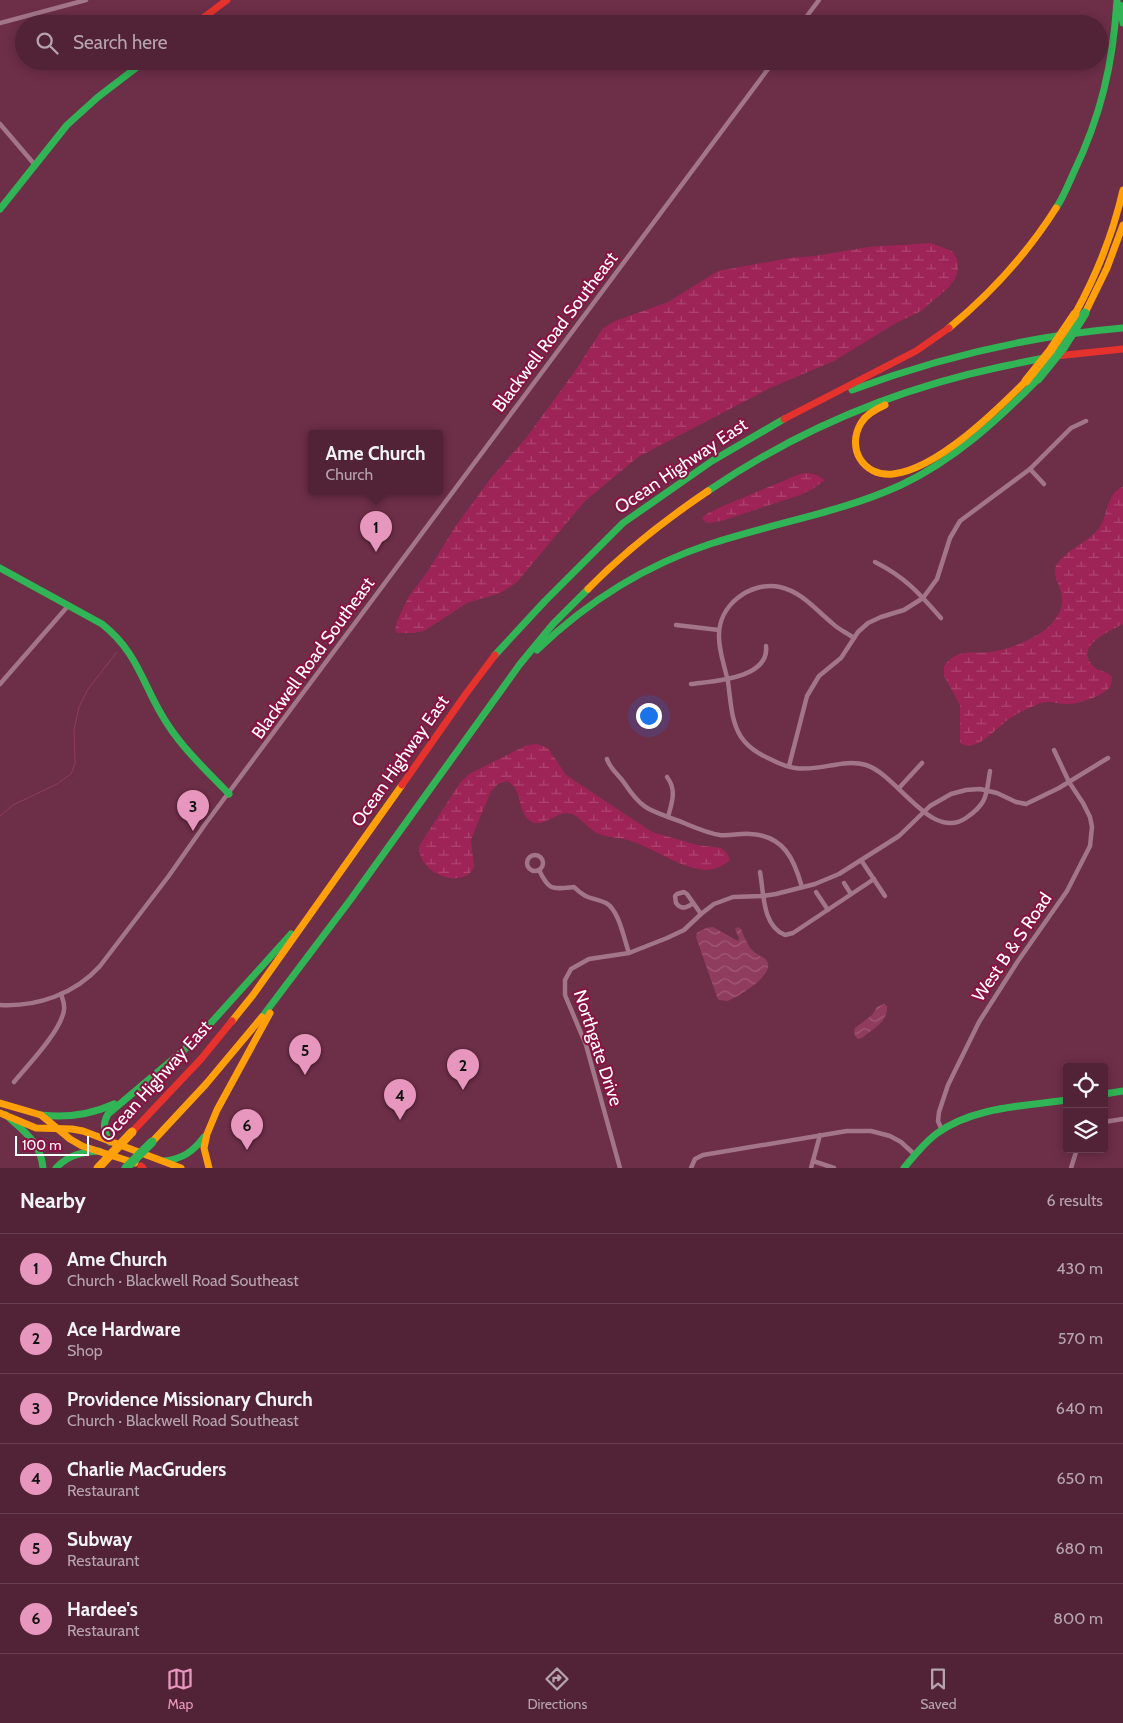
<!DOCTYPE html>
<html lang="en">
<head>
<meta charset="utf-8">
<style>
	body { margin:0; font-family:Cabin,sans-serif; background:#5c2f42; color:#f1f3f6 }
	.controls { position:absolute; right:15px; bottom:15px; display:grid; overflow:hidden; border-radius:5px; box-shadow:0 2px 12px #0003 }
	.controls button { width:45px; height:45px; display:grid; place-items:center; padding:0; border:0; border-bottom:1px solid #683f51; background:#522236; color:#f1f3f6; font:25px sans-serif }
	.scale { position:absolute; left:15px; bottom:12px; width:74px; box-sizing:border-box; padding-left:5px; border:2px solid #fff; border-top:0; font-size:14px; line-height:18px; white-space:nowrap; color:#fff; -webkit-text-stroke:4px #881343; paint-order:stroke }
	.you { position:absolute; left:648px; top:715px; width:18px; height:18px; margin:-12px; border:4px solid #fff; border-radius:50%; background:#1a73e8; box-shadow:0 0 0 8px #1a73e833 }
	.badge { display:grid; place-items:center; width:32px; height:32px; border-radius:50%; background:#e797bd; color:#111; font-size:16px; font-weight:700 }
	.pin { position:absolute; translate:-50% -41px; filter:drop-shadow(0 1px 2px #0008) }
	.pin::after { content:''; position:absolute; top:26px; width:18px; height:15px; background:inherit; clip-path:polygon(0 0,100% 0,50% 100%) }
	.popup { position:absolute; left:308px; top:430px; width:135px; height:65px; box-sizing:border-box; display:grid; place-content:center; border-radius:5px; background:#522236; filter:drop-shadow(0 1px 4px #0005); font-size:16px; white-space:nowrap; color:#b5a4ad }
	.popup b { font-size:19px; color:#f1f3f6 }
	.popup::after { content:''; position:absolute; left:50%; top:100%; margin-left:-10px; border:10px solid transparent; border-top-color:#522236 }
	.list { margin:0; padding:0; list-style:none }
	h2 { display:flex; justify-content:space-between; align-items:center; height:65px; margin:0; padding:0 20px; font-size:21px }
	h2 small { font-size:16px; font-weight:400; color:#b5a4ad }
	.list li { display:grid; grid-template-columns:32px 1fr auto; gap:15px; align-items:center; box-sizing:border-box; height:70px; padding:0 20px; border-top:1px solid #683f51 }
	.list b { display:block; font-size:19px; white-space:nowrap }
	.list p { margin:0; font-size:16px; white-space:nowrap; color:#b5a4ad }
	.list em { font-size:16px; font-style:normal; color:#b5a4ad }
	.icon { flex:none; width:28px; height:28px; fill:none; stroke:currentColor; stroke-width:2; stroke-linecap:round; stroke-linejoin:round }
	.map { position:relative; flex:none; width:1123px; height:1168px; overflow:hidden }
	.search { position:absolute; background:#522236; box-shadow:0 2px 12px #0003; left:15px; right:15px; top:15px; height:55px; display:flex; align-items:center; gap:12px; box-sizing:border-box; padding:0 18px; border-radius:28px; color:#b5a4ad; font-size:19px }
	.sheet { height:485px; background:#522236 }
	nav { display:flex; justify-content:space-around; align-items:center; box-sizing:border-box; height:70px; border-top:1px solid #683f51; background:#522236; font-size:14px; color:#b5a4ad }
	nav a { display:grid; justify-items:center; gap:2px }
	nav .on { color:#e797bd }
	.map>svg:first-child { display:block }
	.wetland { fill:url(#wetland-marsh) }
	.water { fill:url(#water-waves) }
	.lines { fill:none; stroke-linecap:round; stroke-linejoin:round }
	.stream { stroke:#903c5e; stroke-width:1 }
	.street { stroke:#a37588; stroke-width:4.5 }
	.fast { stroke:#30b455; stroke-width:7 }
	.slow { stroke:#ff9f0a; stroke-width:7 }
	.jam { stroke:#e5322d; stroke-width:7 }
	.fast-bridge { stroke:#30b455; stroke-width:9 }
	.slow-bridge { stroke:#ff9f0a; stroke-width:9 }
	.labels { text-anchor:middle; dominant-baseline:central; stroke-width:4; stroke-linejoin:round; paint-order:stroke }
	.street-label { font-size:18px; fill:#fff; stroke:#881343 }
</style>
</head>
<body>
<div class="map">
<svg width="1123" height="1168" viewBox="0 0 1123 1168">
	<defs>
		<pattern id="wetland-marsh" width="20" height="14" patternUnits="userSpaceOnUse" patternTransform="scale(1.25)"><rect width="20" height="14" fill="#9e2457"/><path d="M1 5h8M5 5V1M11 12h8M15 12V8" fill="none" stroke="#ad4570"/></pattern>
		<pattern id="water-waves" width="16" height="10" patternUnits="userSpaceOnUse" patternTransform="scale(1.25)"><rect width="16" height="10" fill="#903c5e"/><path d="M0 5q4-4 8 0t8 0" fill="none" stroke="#a15976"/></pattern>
	</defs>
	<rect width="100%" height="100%" fill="#6d2e48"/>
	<g class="wetland">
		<path d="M931 243 952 251 957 259 958 269 955 279 948 288 921 311 896 323 834 361 770 388 638 457 585 501 516 583 500 593 467 603 424 631 413 633H398L395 630 397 621 409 596 428 571 455 527 491 478 526 438 573 374 603 328 615 321 668 302 718 271 789 258 815 256 868 247Z"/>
		<path d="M808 473 817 475 825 480 811 490 800 495 721 521 707 523 702 518 708 513 723 506 800 474Z"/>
		<path d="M1123 487V624C1108 632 1074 646 1093 666 1099 672 1107 671 1112 677 1112 681 1111 685 1109 688 1102 696 1077 705 1066 704 1055 704 1047 699 1036 705 1027 709 1017 713 1009 719 997 727 976 754 960 743V705L944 676V666C959 645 976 656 996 651 1013 648 1042 636 1053 622 1075 596 1049 580 1056 566 1066 549 1088 543 1099 528 1108 516 1106 493 1123 487Z"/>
		<path d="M537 744 548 748 566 775 652 832 697 845 721 848 727 853 730 860C723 866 715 870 706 870 679 868 656 849 631 841 620 837 607 838 597 833 589 829 583 821 576 816 558 805 544 832 529 820 517 810 523 789 507 781L498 784 491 791 476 827 471 840 474 867C464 890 418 875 419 846L460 783 469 774 527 745Z"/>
	</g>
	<g class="water">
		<path d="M713 927 738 941 739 938 735 929 738 927 741 929C744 936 748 947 754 952 758 956 764 956 767 961 776 974 738 997 727 1001L719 1000 717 997 696 937 697 933 706 928Z"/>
		<path d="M884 1004 887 1006C888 1023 873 1028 862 1038L858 1039 855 1036 854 1031 855 1028 872 1015 877 1007Z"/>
	</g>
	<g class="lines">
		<path class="stream" d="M0 816 13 805 57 784 71 774 75 764 74 730 79 707 88 689 117 652"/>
		<g class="street">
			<path d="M0 23 86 0"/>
			<path d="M801 24 819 0"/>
			<path d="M0 124 35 165"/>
			<path d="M1030 469 1044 484"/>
			<path d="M875 562C905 577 919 593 941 618"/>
			<path d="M676 625 719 630"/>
			<path d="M854 638C847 633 838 629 832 623 816 610 802 592 780 587 750 581 718 605 719 637 719 652 725 667 728 682 731 702 731 727 745 742 752 750 761 755 770 759 778 763 786 767 795 768 819 772 843 758 866 765 898 775 931 842 966 818 988 803 986 795 990 771"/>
			<path d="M0 684 68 606"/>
			<path d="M691 684C712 681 770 679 766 646"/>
			<path d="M607 759C610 769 619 775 625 784 645 814 653 810 684 823 696 828 707 833 720 835 730 836 740 833 751 834 784 836 794 859 802 887"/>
			<path d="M789 766 807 696 819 676 841 658 858 632 868 623 881 617 904 610 923 598 937 579 950 538 960 521 1030 469 1071 428 1086 421"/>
			<path d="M667 777C677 790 672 802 668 817"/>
			<path d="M899 788 922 763"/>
			<circle cx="535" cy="863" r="8"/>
			<path d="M861 860 885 896"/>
			<path d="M539 870C549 891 552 889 574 887 587 900 592 897 606 903 619 910 624 939 629 953"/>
			<path d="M760 872C764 893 762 926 785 935L793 933 874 879"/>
			<path d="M844 883 851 894"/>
			<path d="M816 892 828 910"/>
			<path d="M693 903C687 908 681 910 676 903L675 896 677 894 684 892 687 894 701 914"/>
			<path d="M0 1005C37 1007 75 994 100 966L168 877 206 823 774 61"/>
			<path d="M14 1082C28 1065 61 1031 64 1010 65 1004 63 1000 61 994"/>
			<path d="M1104 1122 1123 1119"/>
			<path d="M942 1130 938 1121 939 1112 948 1085 979 1022 1018 961 1067 891 1090 846 1092 827 1090 817 1083 803 1069 782 1054 750"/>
			<path d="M813 1161 834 1168"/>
			<path d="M620 1168 586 1045 565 995V980L571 969 589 959 629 953 667 938 684 930 701 914 714 904 733 897 763 896 776 894 815 884 839 874 899 836 930 806 951 794 966 790 980 789 997 793 1016 802 1026 804 1059 788 1108 758"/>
			<path d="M691 1168 695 1159 703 1155 847 1131H871L890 1136 901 1142 914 1154"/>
			<path d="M811 1168 820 1135"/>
			<path d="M1071 1168 1077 1149"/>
		</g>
		<g class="fast">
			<path d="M1120 5 1123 23"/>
			<path d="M1056 208C1063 198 1068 185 1073 174 1101 116 1113 64 1117 0"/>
			<path d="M0 209 67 125 98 97 145 61"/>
			<path d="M852 390C940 357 1029 336 1123 328"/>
			<path d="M708 491C796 431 896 389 1000 367 1019 363 1037 359 1056 356"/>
			<path d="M0 568 102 624C140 654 143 688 168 725 185 751 208 772 229 794"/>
			<path d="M537 650C587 602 643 566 710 544 773 523 840 513 901 485 954 460 998 420 1038 379"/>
			<path d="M495 655 545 601 623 523 712 461 784 419"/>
			<path d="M262 1017 351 899 520 664 553 624 588 589"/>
			<path d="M1104 1094 1123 1091"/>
			<path d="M6 1115C24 1131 41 1143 43 1168"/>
			<path d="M41 1115C67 1118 90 1115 114 1104"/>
			<path d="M110 1142C104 1132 102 1124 108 1114L184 1050 210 1024 291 934"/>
			<path d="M164 1161C182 1159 193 1152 204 1137"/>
			<path d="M56 1168C68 1155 82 1152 99 1151"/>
			<path d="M904 1168C914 1156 923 1144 936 1134 972 1107 1024 1106 1067 1100"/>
		</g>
		<g class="slow">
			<path d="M1085 313 1107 268 1123 225"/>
			<path d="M1075 314C1097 274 1113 234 1123 190"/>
			<path d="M949 328C991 293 1027 254 1056 208"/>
			<path d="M885 405C876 409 866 414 861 423 846 448 863 477 893 474 937 469 995 412 1026 381"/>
			<path d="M588 589C624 552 665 520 708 491"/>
			<path d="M232 1021 253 995 402 785"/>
			<path d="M0 1103 41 1115 70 1139 82 1146 135 1163"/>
			<path d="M0 1113 36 1128 72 1129 83 1131 181 1168"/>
			<path d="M152 1142 206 1084 262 1017"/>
			<path d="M209 1168 204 1148 207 1134 217 1110 270 1013"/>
		</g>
		<g class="jam">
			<path d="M195 24 227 0"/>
			<path d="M1056 356 1123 349"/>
			<path d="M784 419 916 351 949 328"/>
			<path d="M402 785 465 695 495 655"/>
			<path d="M132 1132 201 1059 232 1021"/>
			<path d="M141 1166 143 1168"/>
		</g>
		<g class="fast-bridge">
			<path d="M1038 379 1063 348 1085 313"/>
			<path d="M126 1168 152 1142"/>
		</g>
		<g class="slow-bridge">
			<path d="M1026 381 1050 351 1075 314"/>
			<path d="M98 1168 132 1132"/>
		</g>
	</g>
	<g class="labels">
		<g class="street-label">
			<text transform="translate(555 332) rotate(-53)">Blackwell Road Southeast</text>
			<text transform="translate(681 466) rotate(-34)">Ocean Highway East</text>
			<text transform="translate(313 658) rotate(-54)">Blackwell Road Southeast</text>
			<text transform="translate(400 761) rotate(-55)">Ocean Highway East</text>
			<text transform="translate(1012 947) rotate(-56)">West B &amp; S Road</text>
			<text transform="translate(598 1048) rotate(72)">Northgate Drive</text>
			<text transform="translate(156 1081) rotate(-48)">Ocean Highway East</text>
		</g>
	</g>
</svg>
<div class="controls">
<button><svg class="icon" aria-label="locate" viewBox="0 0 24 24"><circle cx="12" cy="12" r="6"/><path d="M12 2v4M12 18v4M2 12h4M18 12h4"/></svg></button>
<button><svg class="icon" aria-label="layers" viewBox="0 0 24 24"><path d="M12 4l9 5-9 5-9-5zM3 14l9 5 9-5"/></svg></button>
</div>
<div class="scale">100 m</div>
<div class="you"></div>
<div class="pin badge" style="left:376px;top:552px">1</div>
<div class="popup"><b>Ame Church</b>Church</div>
<div class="pin badge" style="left:463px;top:1090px">2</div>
<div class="pin badge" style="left:193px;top:831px">3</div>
<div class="pin badge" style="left:400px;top:1120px">4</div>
<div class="pin badge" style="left:305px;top:1075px">5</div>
<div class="pin badge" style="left:247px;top:1150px">6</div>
<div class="search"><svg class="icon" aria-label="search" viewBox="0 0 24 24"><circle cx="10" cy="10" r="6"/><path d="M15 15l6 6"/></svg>Search here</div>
</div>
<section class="sheet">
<h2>Nearby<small>6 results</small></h2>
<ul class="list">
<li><span class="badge">1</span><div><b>Ame Church</b><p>Church · Blackwell Road Southeast</p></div><em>430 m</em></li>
<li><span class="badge">2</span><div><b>Ace Hardware</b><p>Shop</p></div><em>570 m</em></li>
<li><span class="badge">3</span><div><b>Providence Missionary Church</b><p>Church · Blackwell Road Southeast</p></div><em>640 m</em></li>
<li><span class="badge">4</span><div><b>Charlie MacGruders</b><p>Restaurant</p></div><em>650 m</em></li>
<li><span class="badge">5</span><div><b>Subway</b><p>Restaurant</p></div><em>680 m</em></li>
<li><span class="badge">6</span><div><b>Hardee's</b><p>Restaurant</p></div><em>800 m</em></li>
</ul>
</section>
<nav>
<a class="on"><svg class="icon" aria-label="map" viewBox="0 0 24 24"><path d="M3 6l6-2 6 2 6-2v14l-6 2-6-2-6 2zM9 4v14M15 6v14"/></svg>Map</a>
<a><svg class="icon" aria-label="directions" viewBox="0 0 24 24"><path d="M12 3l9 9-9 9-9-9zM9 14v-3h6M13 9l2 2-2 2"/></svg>Directions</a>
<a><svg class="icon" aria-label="saved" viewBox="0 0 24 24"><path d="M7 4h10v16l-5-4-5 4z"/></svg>Saved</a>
</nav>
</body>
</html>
